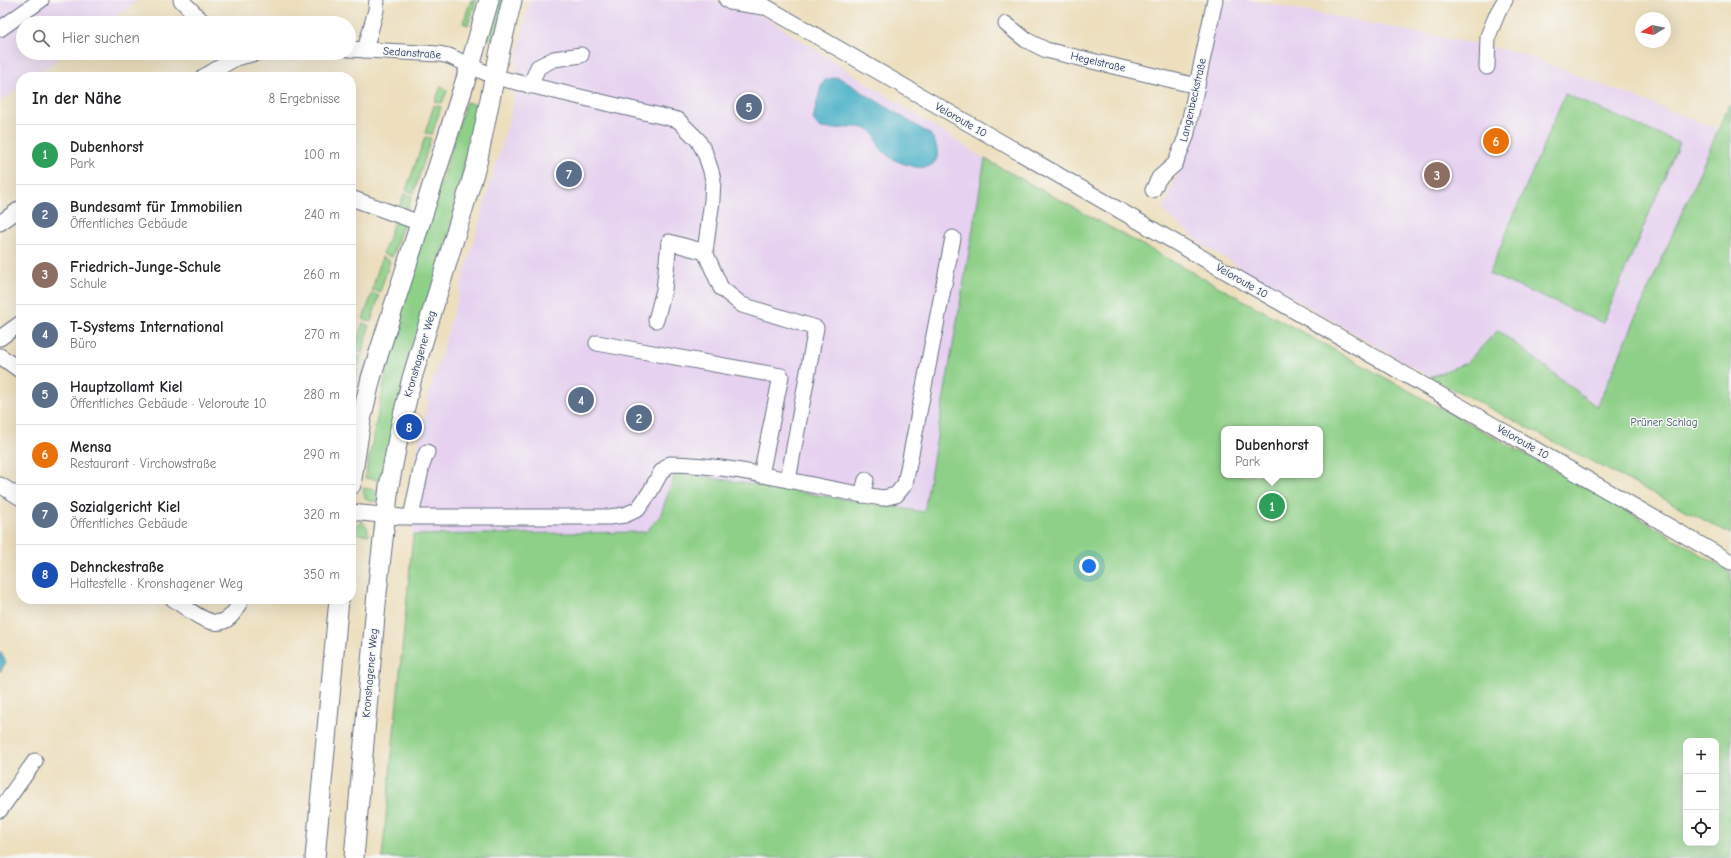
<!DOCTYPE html>
<html lang="de">
<head>
<meta charset="utf-8">
<style>
	body { margin:0; font-family:"Comic Neue",sans-serif; background:#f6f6f6; color:#202124 }
	.controls { position:absolute; right:12px; bottom:12px; display:grid; overflow:hidden; border-radius:8px; box-shadow:0 4px 16px #0002 }
	.controls button { width:36px; height:36px; display:grid; place-items:center; padding:0; border:0; border-bottom:1px solid #e0e0e0; background:#fff; color:#202124; font:20px sans-serif }
	.compass { position:absolute; left:1635px; top:12px; width:36px; height:36px; border-radius:50%; background:#fff; box-shadow:0 4px 16px #0002; rotate:260deg }
	.you { position:absolute; left:1089px; top:566px; width:14px; height:14px; margin:-10px; border:3px solid #fff; border-radius:50%; background:#1a73e8; box-shadow:0 0 0 6px #1a73e833 }
	.badge { display:grid; place-items:center; width:26px; height:26px; border-radius:50%; background:#111827; color:#fff; font-size:13px; font-weight:700 }
	.pin { position:absolute; translate:-50% -50%; border:2px solid #fff; box-shadow:0 1px 4px #0006 }
	.popup { position:absolute; left:1221px; top:426px; width:102px; height:52px; box-sizing:border-box; display:grid; place-content:center; border-radius:8px; background:#fff; filter:drop-shadow(0 1px 3px #0005); font-size:13px; white-space:nowrap; color:#757577 }
	.popup b { font-size:15px; color:#202124 }
	.popup::after { content:''; position:absolute; left:50%; top:100%; margin-left:-8px; border:8px solid transparent; border-top-color:#fff }
	.list { margin:0; padding:0; list-style:none }
	h2 { display:flex; justify-content:space-between; align-items:center; height:52px; margin:0; padding:0 16px; font-size:17px }
	h2 small { font-size:13px; font-weight:400; color:#757577 }
	.list li { display:grid; grid-template-columns:26px 1fr auto; gap:12px; align-items:center; box-sizing:border-box; height:60px; padding:0 16px; border-top:1px solid #e0e0e0 }
	.list b { display:block; font-size:15px; white-space:nowrap }
	.list p { margin:0; font-size:13px; white-space:nowrap; color:#757577 }
	.list em { font-size:13px; font-style:normal; color:#757577 }
	.icon { flex:none; width:22px; height:22px; fill:none; stroke:currentColor; stroke-width:2; stroke-linecap:round; stroke-linejoin:round }
	.map { position:relative; flex:none; width:1731px; height:858px; overflow:hidden }
	.search { position:absolute; background:#fff; box-shadow:0 4px 16px #0002; left:16px; top:16px; width:340px; height:44px; display:flex; align-items:center; gap:10px; box-sizing:border-box; padding:0 14px; border-radius:22px; color:#757577; font-size:15px }
	.panel { position:absolute; background:#fff; box-shadow:0 4px 16px #0002; left:16px; top:72px; width:340px; height:532px; border-radius:16px }
	.map>svg:first-child { display:block }
	.built { fill:#e6d2f0 }
	.green { fill:#8fd088; stroke:#558073; fill-rule:evenodd }
	.water { fill:#49b0c8; stroke:#327093 }
	.lines { fill:none; stroke-linecap:round; stroke-linejoin:round }
	.minor-casing { stroke:#646d80; stroke-width:17 }
	.major-casing { stroke:#646d80; stroke-width:21 }
	.minor { stroke:#fff; stroke-width:15 }
	.major { stroke:#fff; stroke-width:19 }
	.labels { text-anchor:middle; dominant-baseline:central; stroke-width:3; stroke-linejoin:round; paint-order:stroke }
	.street-label { font-size:11px; fill:#1b2f5e; stroke:#f6f6f2 }
	.park-label { font-size:11px; fill:#385768; stroke:#f6f6f2 }
</style>
</head>
<body>
<div class="map">
<svg width="1731" height="858" viewBox="0 0 1731 858">
	<rect width="100%" height="100%" fill="#f6f6f2"/>
	<filter id="ink" filterUnits="userSpaceOnUse"><feTurbulence type="fractalNoise" baseFrequency=".025" numOctaves="2"/><feDisplacementMap in="SourceGraphic" scale="8" xChannelSelector="R" yChannelSelector="G"/><feConvolveMatrix kernelMatrix="1 2 1 2 8 2 1 2 1" color-interpolation-filters="sRGB"/></filter>
	<filter id="wash" filterUnits="userSpaceOnUse"><feTurbulence type="fractalNoise" baseFrequency=".012" numOctaves="4" result="noise"/><feDisplacementMap in="SourceGraphic" scale="16" xChannelSelector="R" yChannelSelector="G"/><feGaussianBlur stdDeviation="0.9" result="paint"/><feColorMatrix in="noise" values="0 0 0 0 0 0 0 0 0 0 0 0 0 0 0 0 0 1.4 0 .05"/><feComposite in="paint" operator="in"/></filter>
	<g filter="url(#wash)">
		<rect width="100%" height="100%" fill="#eddfbe"/>
		<g class="built">
			<path d="M0 0H139L107 23H23V53H66L34 77H21V86L0 102Z"/>
			<path d="M530 0H715L728 8 764 16 985 159 924 512 677 472 660 516 646 532 413 535 408 494 429 396 514 103 518 53Z"/>
			<path d="M1220 0H1250L1517 52 1718 129 1597 407 1498 330 1466 363 1430 377 1206 247 1163 211 1191 140Z"/>
		</g>
		<g class="green">
			<path d="M471 0H476L468 25 463 23Z"/>
			<path d="M495 0H505L496 41 485 37Z"/>
			<path d="M441 85 447 91 442 103 435 102Z"/>
			<path d="M1565 94 1679 143 1603 323 1489 274Z"/>
			<path d="M466 102 477 105 453 218 383 481 365 478 397 321Z"/>
			<path d="M434 105 441 107 432 134 425 133Z"/>
			<path d="M1729 105H1731V534L1430 377 1466 363 1498 330 1597 407Z"/>
			<path d="M425 137 431 138 414 193 406 190Z"/>
			<path d="M985 159 1609 500 1731 572V858H382L413 535 646 532 660 516 676 472 924 512ZM1224 429H1320V475H1224ZM1686 741H1716V843H1686Z"/>
			<path d="M404 194 412 196 405 214 398 210Z"/>
			<path d="M396 216 405 219 392 257 383 254Z"/>
			<path d="M382 257 390 261 380 292 372 290Z"/>
			<path d="M372 293 379 296 371 322 363 319Z"/>
			<path d="M363 323 369 326 362 353 353 350Z"/>
			<path d="M351 354 361 357 351 394Z"/>
			<path d="M363 488 381 491C380 501 374 504 365 499Z"/>
			<path d="M362 521 367 527 369 535 353 533 356 526Z"/>
		</g>
		<g class="water">
			<path d="M838 77 930 134C942 150 941 171 915 167 902 164 886 158 879 146 876 139 875 132 867 129 853 123 835 133 818 127L813 119 821 86 825 80Z"/>
			<path d="M0 651 6 662 0 672Z"/>
		</g>
	</g>
	<g filter="url(#ink)">
		<g class="lines">
			<g class="minor-casing">
				<g id="minor">
					<path d="M181 0 204 23"/>
					<path d="M727 0 730 2 763 7"/>
					<path d="M754 0 1731 562"/>
					<path d="M1006 24 1026 40 1046 50 1197 86"/>
					<path d="M0 29 41 0"/>
					<path d="M349 49 439 54 449 56 495 77 678 120 698 140 705 153 711 171 713 180 712 200 705 252 721 288 742 305 816 328 788 480"/>
					<path d="M365 50 376 10 377 0"/>
					<path d="M1487 67 1488 36 1498 12 1505 0"/>
					<path d="M203 77 236 58 256 53"/>
					<path d="M530 86 538 67 554 59 581 55"/>
					<path d="M1153 190 1159 178 1175 164 1186 137 1215 0"/>
					<path d="M351 198 420 223"/>
					<path d="M0 223 21 208"/>
					<path d="M656 320 664 290 669 242 705 252"/>
					<path d="M0 338 21 323"/>
					<path d="M597 343 781 376 761 475"/>
					<path d="M0 356 21 371"/>
					<path d="M0 485 21 498"/>
					<path d="M862 495 866 480"/>
					<path d="M351 512 402 517H609L625 515 638 509 650 492 661 472 670 464C742 465 812 488 883 498L896 495 905 484 953 238"/>
					<path d="M411 517 422 465 427 452"/>
					<path d="M173 599C199 616 224 642 241 599"/>
					<path d="M0 810 35 761"/>
				</g>
			</g>
			<g class="major-casing">
				<g id="major">
					<path d="M351 485 361 420 371 378 470 66 489 0"/>
					<path d="M315 858 339 599"/>
					<path d="M354 858 377 593 389 486 400 428 412 378 477 163 500 50 512 0"/>
				</g>
			</g>
			<use href="#minor" class="minor"/>
			<use href="#major" class="major"/>
		</g>
	</g>
	<g class="labels">
		<g class="street-label">
			<text transform="translate(412 53) rotate(4)">Sedanstraße</text>
			<text transform="translate(1098 62) rotate(13)">Hegelstraße</text>
			<text transform="translate(1193 100) rotate(-77)">Langenbeckstraße</text>
			<text transform="translate(961 120) rotate(30)">Veloroute 10</text>
			<text transform="translate(1242 281) rotate(30)">Veloroute 10</text>
			<text transform="translate(420 354) rotate(-74)">Kronshagener Weg</text>
			<text transform="translate(1523 442) rotate(30)">Veloroute 10</text>
			<text transform="translate(370 673) rotate(-85)">Kronshagener Weg</text>
		</g>
		<g class="park-label">
			<text x="1664" y="422">Prüner Schlag</text>
		</g>
	</g>
</svg>
<div class="controls">
<button>+</button>
<button>−</button>
<button><svg class="icon" aria-label="locate" viewBox="0 0 24 24"><circle cx="12" cy="12" r="6"/><path d="M12 2v4M12 18v4M2 12h4M18 12h4"/></svg></button>
</div>
<svg class="compass" viewBox="-18 -18 36 36"><path d="M0-13l5 13h-10z" fill="#e53935"/><path d="M0 13l5-13h-10z" fill="#757577"/></svg>
<div class="you"></div>
<div class="pin badge" style="left:1272px;top:506px;background:#2e9e5b">1</div>
<div class="popup"><b>Dubenhorst</b>Park</div>
<div class="pin badge" style="left:639px;top:418px;background:#5c6f8a">2</div>
<div class="pin badge" style="left:1437px;top:175px;background:#8d6e63">3</div>
<div class="pin badge" style="left:581px;top:400px;background:#5c6f8a">4</div>
<div class="pin badge" style="left:749px;top:107px;background:#5c6f8a">5</div>
<div class="pin badge" style="left:1496px;top:141px;background:#e8710a">6</div>
<div class="pin badge" style="left:569px;top:174px;background:#5c6f8a">7</div>
<div class="pin badge" style="left:409px;top:427px;background:#1a4fb4">8</div>
<div class="search"><svg class="icon" aria-label="search" viewBox="0 0 24 24"><circle cx="10" cy="10" r="6"/><path d="M15 15l6 6"/></svg>Hier suchen</div>
<section class="panel">
<h2>In der Nähe<small>8 Ergebnisse</small></h2>
<ul class="list">
<li><span class="badge" style="background:#2e9e5b">1</span><div><b>Dubenhorst</b><p>Park</p></div><em>100 m</em></li>
<li><span class="badge" style="background:#5c6f8a">2</span><div><b>Bundesamt für Immobilien</b><p>Öffentliches Gebäude</p></div><em>240 m</em></li>
<li><span class="badge" style="background:#8d6e63">3</span><div><b>Friedrich-Junge-Schule</b><p>Schule</p></div><em>260 m</em></li>
<li><span class="badge" style="background:#5c6f8a">4</span><div><b>T-Systems International</b><p>Büro</p></div><em>270 m</em></li>
<li><span class="badge" style="background:#5c6f8a">5</span><div><b>Hauptzollamt Kiel</b><p>Öffentliches Gebäude · Veloroute 10</p></div><em>280 m</em></li>
<li><span class="badge" style="background:#e8710a">6</span><div><b>Mensa</b><p>Restaurant · Virchowstraße</p></div><em>290 m</em></li>
<li><span class="badge" style="background:#5c6f8a">7</span><div><b>Sozialgericht Kiel</b><p>Öffentliches Gebäude</p></div><em>320 m</em></li>
<li><span class="badge" style="background:#1a4fb4">8</span><div><b>Dehnckestraße</b><p>Haltestelle · Kronshagener Weg</p></div><em>350 m</em></li>
</ul>
</section>
</div>
</body>
</html>
